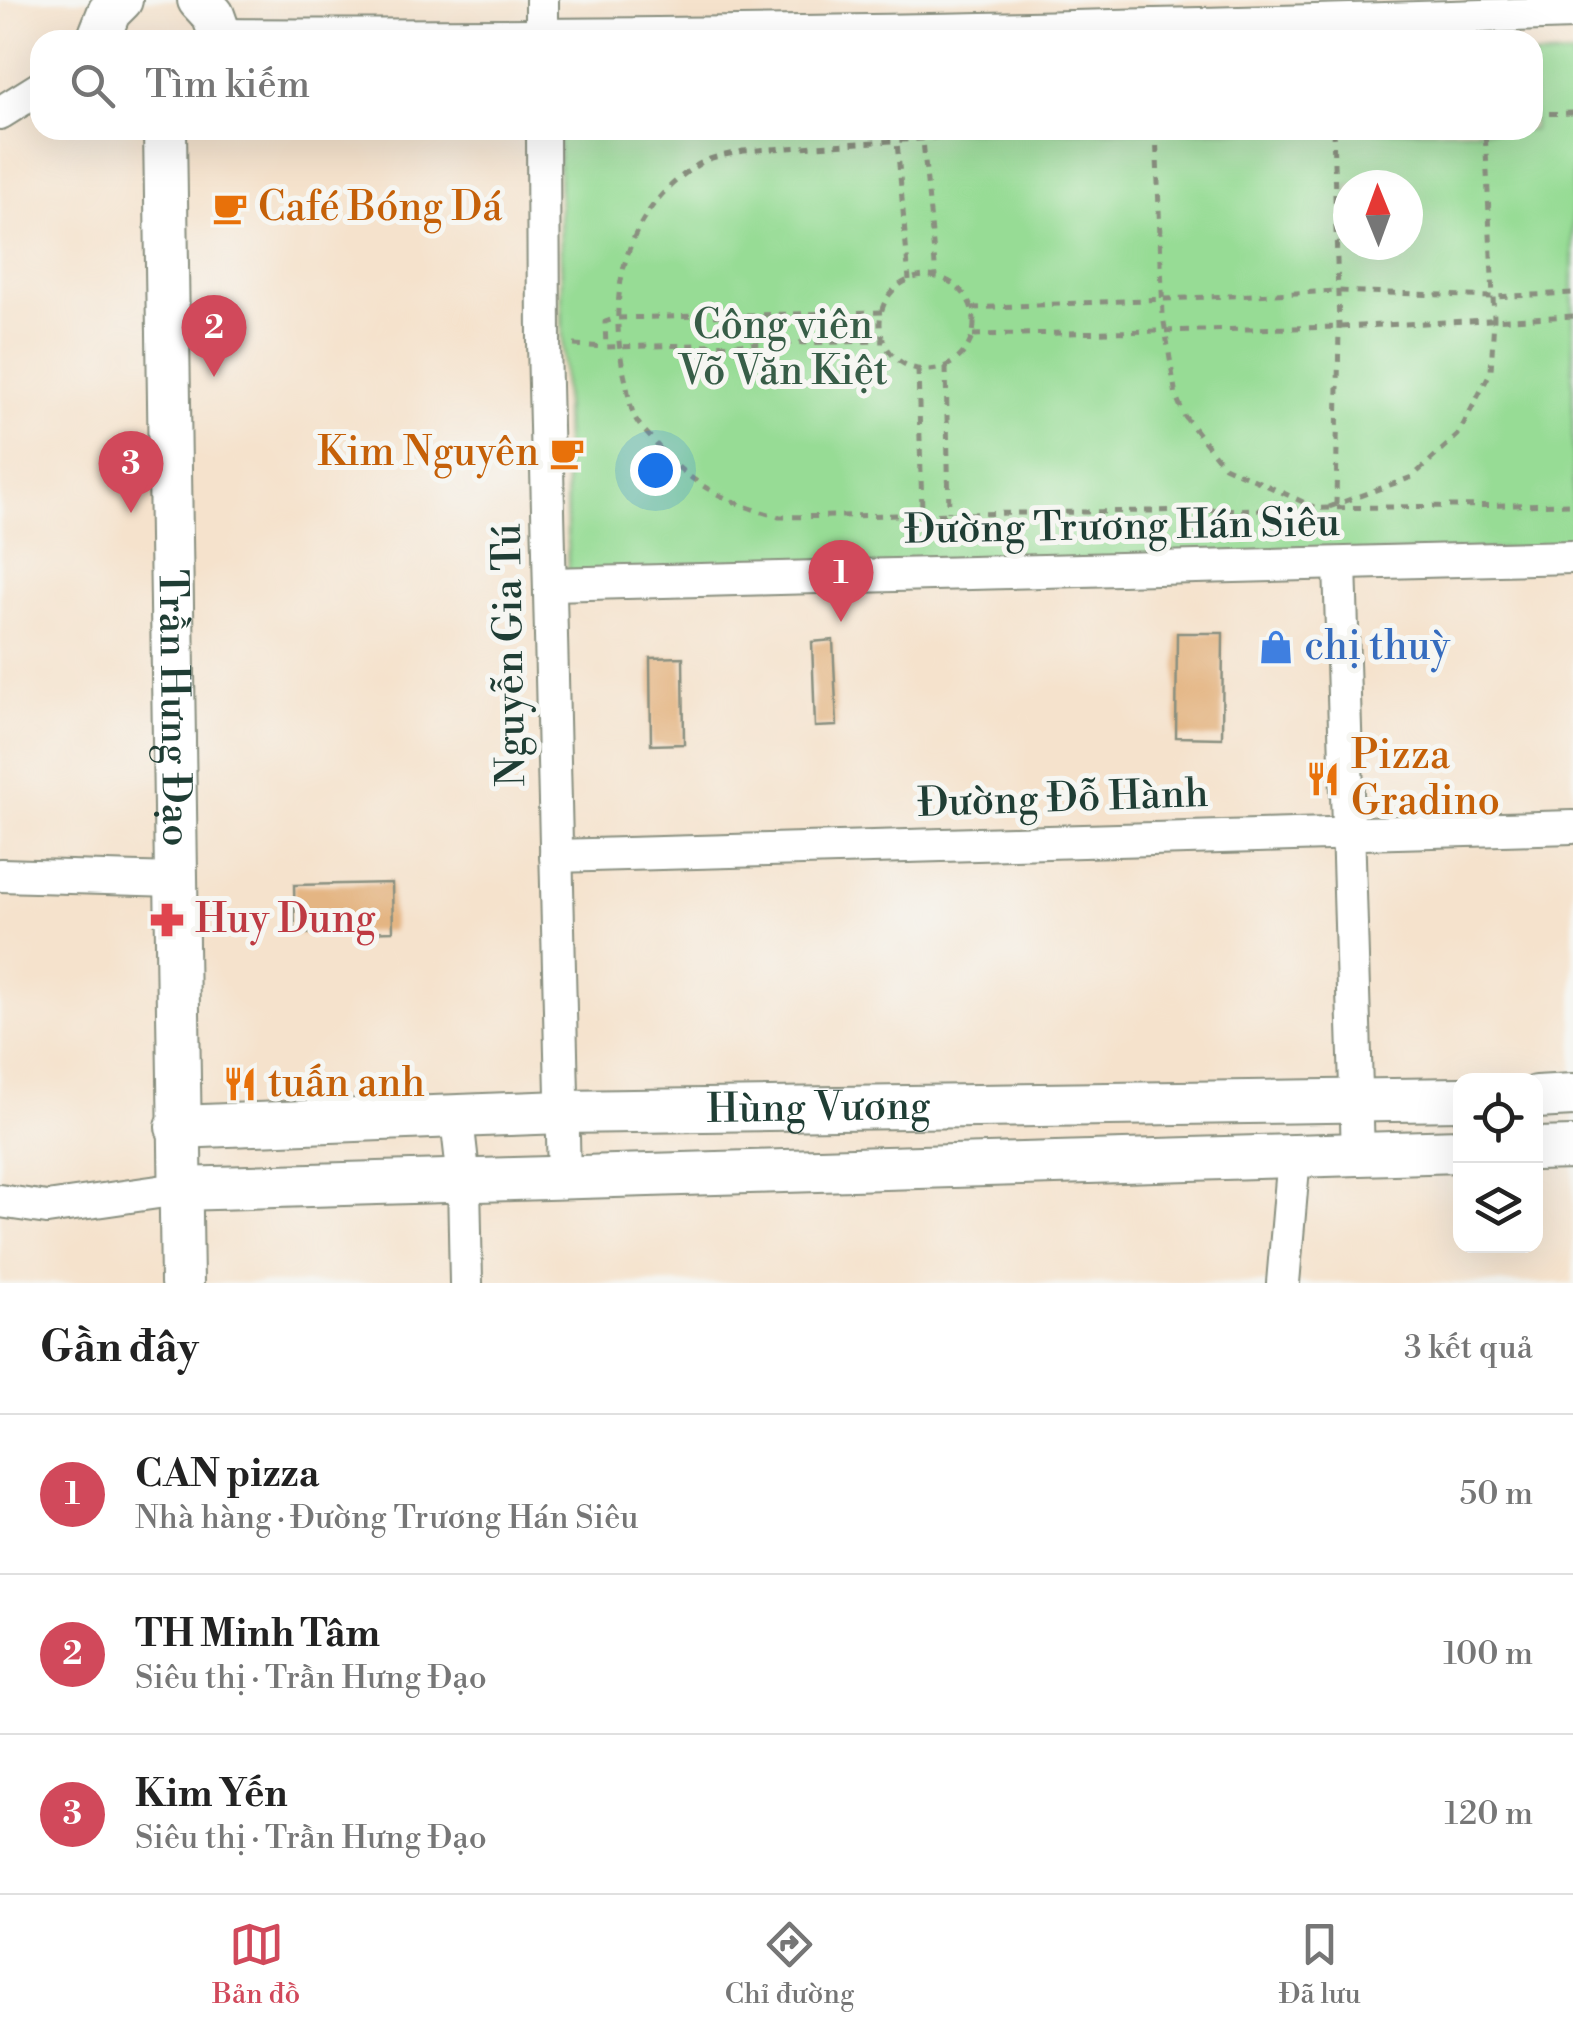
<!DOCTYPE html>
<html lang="vi">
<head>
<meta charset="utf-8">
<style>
	body { margin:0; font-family:"Libre Bodoni",serif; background:#f6f6f6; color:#222 }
	.controls { position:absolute; right:30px; bottom:30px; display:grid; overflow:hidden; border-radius:20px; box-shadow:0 10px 40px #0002 }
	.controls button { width:90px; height:90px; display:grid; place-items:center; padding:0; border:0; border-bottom:2px solid #e0e0e0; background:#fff; color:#222; font:50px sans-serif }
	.compass { position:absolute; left:1333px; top:170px; width:90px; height:90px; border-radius:50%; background:#fff; box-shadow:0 10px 40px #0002; rotate:359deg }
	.you { position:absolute; left:655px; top:470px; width:35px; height:35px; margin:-25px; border:8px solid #fff; border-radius:50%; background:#1a73e8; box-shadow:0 0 0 15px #1a73e833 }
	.badge { display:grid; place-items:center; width:65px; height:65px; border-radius:50%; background:#d1495b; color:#fff; font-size:32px; font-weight:700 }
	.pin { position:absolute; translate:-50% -82px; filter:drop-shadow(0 2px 5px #0008) }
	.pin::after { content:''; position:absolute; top:52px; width:35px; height:30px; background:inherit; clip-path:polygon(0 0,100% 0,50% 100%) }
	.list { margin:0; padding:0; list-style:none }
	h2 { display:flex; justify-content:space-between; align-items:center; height:130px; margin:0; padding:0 40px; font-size:42px }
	h2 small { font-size:32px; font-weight:400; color:#767676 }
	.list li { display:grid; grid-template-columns:65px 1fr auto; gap:30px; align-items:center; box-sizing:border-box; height:160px; padding:0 40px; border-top:2px solid #e0e0e0 }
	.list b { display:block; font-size:38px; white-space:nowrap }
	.list p { margin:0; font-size:32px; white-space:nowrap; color:#767676 }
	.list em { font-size:32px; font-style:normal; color:#767676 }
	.icon { flex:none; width:55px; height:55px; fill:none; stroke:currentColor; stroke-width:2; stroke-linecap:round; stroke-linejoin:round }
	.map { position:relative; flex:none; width:1573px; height:1283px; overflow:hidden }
	.search { position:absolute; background:#fff; box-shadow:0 10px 40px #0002; left:30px; right:30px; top:30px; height:110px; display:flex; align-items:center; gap:25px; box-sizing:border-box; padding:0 35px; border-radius:30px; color:#767676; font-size:38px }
	.sheet { height:610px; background:#fff }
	nav { display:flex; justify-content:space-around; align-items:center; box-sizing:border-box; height:140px; border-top:2px solid #e0e0e0; background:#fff; font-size:28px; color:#767676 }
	nav a { display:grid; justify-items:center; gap:5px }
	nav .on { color:#d1495b }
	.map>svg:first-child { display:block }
	.green { fill:#97dc95; stroke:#5b8c64; stroke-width:2.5; fill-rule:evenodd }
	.building { fill:#e4b583 }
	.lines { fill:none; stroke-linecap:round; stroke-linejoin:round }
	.minor-casing { stroke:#8a9080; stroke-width:36 }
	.major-casing { stroke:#8a9080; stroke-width:46 }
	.path { stroke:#8a9080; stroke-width:5; stroke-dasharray:8 8; stroke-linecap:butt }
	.minor { stroke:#fff; stroke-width:32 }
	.major { stroke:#fff; stroke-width:42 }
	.labels { text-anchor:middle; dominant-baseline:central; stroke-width:10; stroke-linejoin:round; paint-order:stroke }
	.food-label { font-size:40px; fill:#c56008; stroke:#f6f6f2; text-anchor:start }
	.park-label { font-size:40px; fill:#375d47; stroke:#f6f6f2 }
	.street-label { font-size:40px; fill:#1f3d34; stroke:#f6f6f2 }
	.shop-label { font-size:40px; fill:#366cbe; stroke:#f6f6f2; text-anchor:start }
	.health-label { font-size:40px; fill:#be3a42; stroke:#f6f6f2; text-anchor:start }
</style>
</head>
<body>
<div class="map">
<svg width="1573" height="1283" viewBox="0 0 1573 1283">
	<rect width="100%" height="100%" fill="#f6f6f2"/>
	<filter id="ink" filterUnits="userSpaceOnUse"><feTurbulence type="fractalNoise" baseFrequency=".01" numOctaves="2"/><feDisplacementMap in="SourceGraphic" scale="20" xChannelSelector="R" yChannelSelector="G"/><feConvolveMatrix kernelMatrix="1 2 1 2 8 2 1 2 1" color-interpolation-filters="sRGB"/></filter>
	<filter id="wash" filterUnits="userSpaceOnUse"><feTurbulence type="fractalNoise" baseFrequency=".0048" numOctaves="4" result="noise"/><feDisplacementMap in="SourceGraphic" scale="40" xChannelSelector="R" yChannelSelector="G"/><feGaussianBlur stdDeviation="2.25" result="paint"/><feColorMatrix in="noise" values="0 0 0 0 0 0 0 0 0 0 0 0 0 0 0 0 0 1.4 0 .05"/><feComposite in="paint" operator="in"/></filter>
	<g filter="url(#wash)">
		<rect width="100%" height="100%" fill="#f5e2cc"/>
		<path class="green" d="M1573 55V548L568 574 558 130H1533V57ZM1348 185H1408V245H1348Z"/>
		<g id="blocks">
			<g class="building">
				<path d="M1177 633H1223L1222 738 1176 737Z"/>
				<path d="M833 640 837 726 815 727 812 642Z"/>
				<path d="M683 657 684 744 651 745 650 658Z"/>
				<path d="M392 883 393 931 295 934 294 885Z"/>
			</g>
		</g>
	</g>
	<g filter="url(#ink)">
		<use href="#blocks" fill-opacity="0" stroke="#8a9080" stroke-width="2.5"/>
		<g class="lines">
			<g class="minor-casing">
				<g id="minor">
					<path d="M542 0V40"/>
					<path d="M222 35C672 38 1123 28 1573 13"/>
					<path d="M0 113 40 88"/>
					<path d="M543 130 544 343 564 1178"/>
					<path d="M1340 564 1358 1154"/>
					<path d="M552 584 1573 557"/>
					<path d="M556 856 1573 827"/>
					<path d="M0 875 175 880"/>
					<path d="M457 1119 464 1181 466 1283"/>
					<path d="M0 1201 47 1208 179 1189"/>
					<path d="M1283 1283 1294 1156"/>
				</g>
			</g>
			<g class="major-casing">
				<g id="major">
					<path d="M199 0 213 15 222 40"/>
					<path d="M98 40 109 12 121 0"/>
					<path id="s1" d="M165 130 182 1283"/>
					<path d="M1536 1097 1573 1095"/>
					<path id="s2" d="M177 1127 562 1112 1460 1099"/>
					<path d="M1536 1149 1573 1148"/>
					<path d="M179 1189 1460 1151"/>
				</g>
			</g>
			<g class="path">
				<path d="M1533 114 1573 113"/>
				<path d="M896 130 909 280"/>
				<path d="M922 130 936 276"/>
				<path d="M1051 130 743 151C729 155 711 156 699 164 623 211 606 296 625 378 628 390 629 404 634 415 637 424 646 432 652 439 688 484 725 502 779 517L1573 504"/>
				<path d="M1156 130 1163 316 1176 396 1185 417 1224 466 1314 507"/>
				<path d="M1333 130 1339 327 1336 505"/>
				<circle cx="927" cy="323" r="47"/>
				<path d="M972 308 1338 291 1492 297 1573 293"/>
				<path d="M882 312 617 318 605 322 606 347 884 341"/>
				<path d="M973 335 1339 327 1573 316"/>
				<path d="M574 345 606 347"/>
				<path d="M946 367 949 512"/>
				<path d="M918 369 922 511"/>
				<path d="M1329 507 1412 477 1458 435 1491 371 1494 318 1485 130"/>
			</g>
			<use href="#minor" class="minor"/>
			<use href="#major" class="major"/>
		</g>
	</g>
	<defs>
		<g id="cafe-bare" transform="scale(2.7)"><path d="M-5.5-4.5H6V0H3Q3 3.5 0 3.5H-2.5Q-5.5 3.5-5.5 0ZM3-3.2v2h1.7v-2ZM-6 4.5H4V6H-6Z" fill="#e8710a" stroke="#f6f6f2" stroke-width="2.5" paint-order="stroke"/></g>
		<g id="shop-bare" transform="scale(2.7)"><path d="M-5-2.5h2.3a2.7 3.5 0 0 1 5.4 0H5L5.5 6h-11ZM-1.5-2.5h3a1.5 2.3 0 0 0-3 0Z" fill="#3f7fe0" stroke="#f6f6f2" stroke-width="2.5" paint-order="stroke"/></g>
		<g id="restaurant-bare" transform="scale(2.7)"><path d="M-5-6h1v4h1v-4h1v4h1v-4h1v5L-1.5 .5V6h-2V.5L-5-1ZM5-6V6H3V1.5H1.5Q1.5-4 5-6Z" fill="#e8710a" stroke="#f6f6f2" stroke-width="2.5" paint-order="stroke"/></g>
		<g id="pharmacy-bare" transform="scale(2.7)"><path d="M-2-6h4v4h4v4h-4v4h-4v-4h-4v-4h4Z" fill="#e0444e" stroke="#f6f6f2" stroke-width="2.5" paint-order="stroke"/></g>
	</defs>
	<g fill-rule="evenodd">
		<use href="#cafe-bare" x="230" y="208"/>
		<use href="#cafe-bare" x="567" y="453"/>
		<use href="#shop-bare" x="1276" y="647"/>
		<use href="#restaurant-bare" x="1323" y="779"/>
		<use href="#pharmacy-bare" x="167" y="920"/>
		<use href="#restaurant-bare" x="240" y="1084"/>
	</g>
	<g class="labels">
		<g class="food-label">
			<text x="258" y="208">Café Bóng Dá</text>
			<text x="539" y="453" text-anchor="end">Kim Nguyên</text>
			<text x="1351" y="756">Pizza<tspan x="1351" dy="46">Gradino</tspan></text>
			<text x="268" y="1084">tuấn anh</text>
		</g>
		<g class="park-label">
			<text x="783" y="326">Công viên<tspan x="783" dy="46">Võ Văn Kiệt</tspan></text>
		</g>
		<g class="street-label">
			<text transform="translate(1122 527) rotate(-1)">Đường Trương Hán Siêu</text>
			<text transform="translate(510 655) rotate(-91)">Nguyễn Gia Tú</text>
			<text stroke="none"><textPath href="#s1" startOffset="578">Trần Hưng Đạo</textPath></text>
			<text transform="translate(1063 799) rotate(-2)">Đường Đỗ Hành</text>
			<text stroke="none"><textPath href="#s2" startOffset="642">Hùng Vương</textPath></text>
		</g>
		<g class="shop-label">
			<text x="1304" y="647">chị thuỳ</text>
		</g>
		<g class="health-label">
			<text x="195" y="920">Huy Dung</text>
		</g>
	</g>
</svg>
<div class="controls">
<button><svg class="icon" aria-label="locate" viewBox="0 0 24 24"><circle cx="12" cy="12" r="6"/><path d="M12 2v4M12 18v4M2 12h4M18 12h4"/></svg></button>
<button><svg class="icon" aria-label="layers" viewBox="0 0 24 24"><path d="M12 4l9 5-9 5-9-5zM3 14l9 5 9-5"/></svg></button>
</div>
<svg class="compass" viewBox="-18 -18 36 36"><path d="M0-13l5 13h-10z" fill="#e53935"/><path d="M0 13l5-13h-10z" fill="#767676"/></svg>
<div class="you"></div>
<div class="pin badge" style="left:841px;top:622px">1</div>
<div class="pin badge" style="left:214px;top:377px">2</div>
<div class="pin badge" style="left:131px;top:513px">3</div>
<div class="search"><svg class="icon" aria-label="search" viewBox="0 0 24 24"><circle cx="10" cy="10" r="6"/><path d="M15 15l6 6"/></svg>Tìm kiếm</div>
</div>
<section class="sheet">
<h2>Gần đây<small>3 kết quả</small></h2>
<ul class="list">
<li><span class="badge">1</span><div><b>CAN pizza</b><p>Nhà hàng · Đường Trương Hán Siêu</p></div><em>50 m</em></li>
<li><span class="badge">2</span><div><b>TH Minh Tâm</b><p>Siêu thị · Trần Hưng Đạo</p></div><em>100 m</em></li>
<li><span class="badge">3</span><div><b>Kim Yến</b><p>Siêu thị · Trần Hưng Đạo</p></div><em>120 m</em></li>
</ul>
</section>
<nav>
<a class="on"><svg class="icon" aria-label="map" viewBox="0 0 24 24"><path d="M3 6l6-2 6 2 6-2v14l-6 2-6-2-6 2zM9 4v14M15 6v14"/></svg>Bản đồ</a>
<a><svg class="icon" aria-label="directions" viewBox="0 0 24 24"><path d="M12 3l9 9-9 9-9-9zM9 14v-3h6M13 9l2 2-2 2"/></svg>Chỉ đường</a>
<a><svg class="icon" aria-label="saved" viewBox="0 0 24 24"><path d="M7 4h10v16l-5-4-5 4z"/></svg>Đã lưu</a>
</nav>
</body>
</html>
